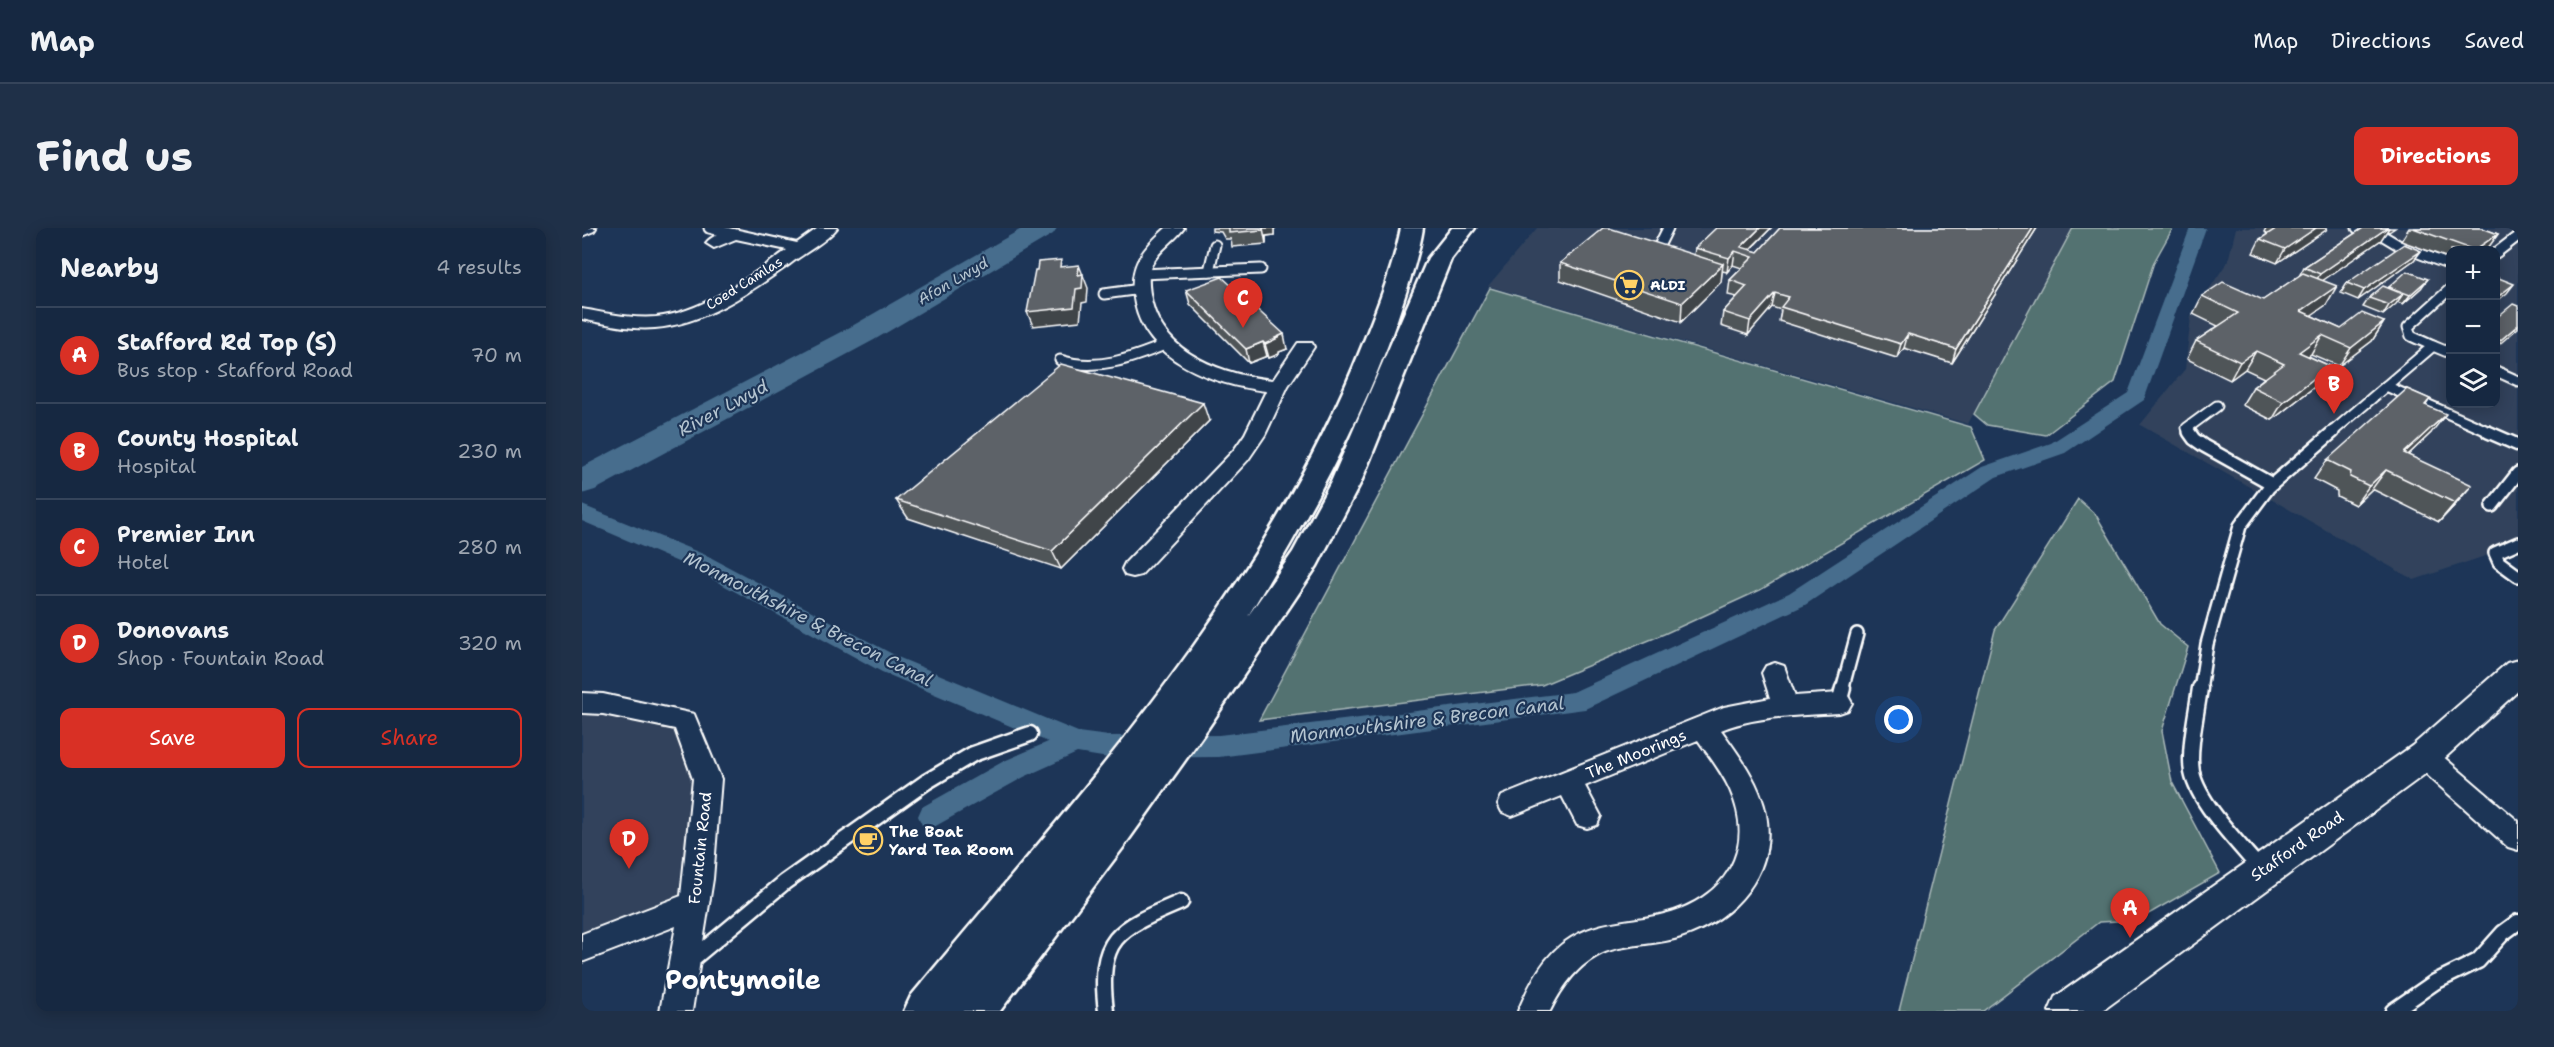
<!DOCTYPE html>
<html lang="en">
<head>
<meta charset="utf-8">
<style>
	body { margin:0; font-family:"Shantell Sans",sans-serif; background:#1f3048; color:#f1f3f6 }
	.controls { position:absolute; right:18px; top:18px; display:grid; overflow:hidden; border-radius:12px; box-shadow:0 3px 15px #0003 }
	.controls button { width:54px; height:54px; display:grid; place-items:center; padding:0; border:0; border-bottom:2px solid #35445a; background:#162841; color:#f1f3f6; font:30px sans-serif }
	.you { position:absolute; left:1317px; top:492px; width:21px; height:21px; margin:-15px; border:4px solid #fff; border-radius:50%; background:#1a73e8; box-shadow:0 0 0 9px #1a73e833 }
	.badge { display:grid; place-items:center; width:39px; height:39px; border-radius:50%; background:#d93025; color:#fff; font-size:20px; font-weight:700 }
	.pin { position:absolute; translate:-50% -50px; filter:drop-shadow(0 2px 3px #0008) }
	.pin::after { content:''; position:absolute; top:32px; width:21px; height:18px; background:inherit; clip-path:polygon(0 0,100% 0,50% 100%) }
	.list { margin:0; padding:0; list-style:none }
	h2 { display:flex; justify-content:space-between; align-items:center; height:78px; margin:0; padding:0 24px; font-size:26px }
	h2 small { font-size:20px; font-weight:400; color:#9ea6b1 }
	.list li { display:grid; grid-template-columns:39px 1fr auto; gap:18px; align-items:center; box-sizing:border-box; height:96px; padding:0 24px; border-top:2px solid #35445a }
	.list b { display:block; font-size:22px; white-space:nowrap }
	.list p { margin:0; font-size:20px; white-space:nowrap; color:#9ea6b1 }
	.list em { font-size:20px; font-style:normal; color:#9ea6b1 }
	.actions { display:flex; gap:12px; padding:18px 24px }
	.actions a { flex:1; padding:14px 0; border:2px solid #d93025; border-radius:12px; text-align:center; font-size:21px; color:#d93025 }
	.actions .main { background:#d93025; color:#fff }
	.icon { flex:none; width:33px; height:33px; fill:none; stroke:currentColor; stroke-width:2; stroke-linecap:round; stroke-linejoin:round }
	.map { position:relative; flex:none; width:1936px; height:783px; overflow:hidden; border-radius:12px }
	header { display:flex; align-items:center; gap:36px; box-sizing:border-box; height:84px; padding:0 30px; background:#162841; border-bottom:2px solid #35445a }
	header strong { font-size:28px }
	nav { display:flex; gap:33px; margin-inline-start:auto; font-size:21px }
	.intro { display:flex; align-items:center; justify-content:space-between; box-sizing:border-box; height:144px; padding:0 36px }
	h1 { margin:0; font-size:42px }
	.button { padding:15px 27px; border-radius:12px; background:#d93025; color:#fff; font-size:21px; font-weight:700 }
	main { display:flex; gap:36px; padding:0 36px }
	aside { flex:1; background:#162841; border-radius:12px; box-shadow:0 3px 15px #0003 }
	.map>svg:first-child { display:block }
	.built { fill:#30425c; fill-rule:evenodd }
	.green { fill:#537271; stroke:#a9b8b8; stroke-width:1.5 }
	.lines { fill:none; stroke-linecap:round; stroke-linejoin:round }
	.canal { fill:#466d8d; fill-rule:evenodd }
	.river { fill:#466d8d; fill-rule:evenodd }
	.service-far2-casing { stroke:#fff; stroke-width:13 }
	.service-far1-casing { stroke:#fff; stroke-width:16 }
	.service-casing { stroke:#fff; stroke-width:19 }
	.minor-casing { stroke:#fff; stroke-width:4 }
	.tertiary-casing { stroke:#fff; stroke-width:4 }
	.primary-casing { stroke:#fff; stroke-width:5 }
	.service-far2 { stroke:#1d3557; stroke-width:9 }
	.service-far1 { stroke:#1d3557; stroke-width:11 }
	.service { stroke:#1d3557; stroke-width:14 }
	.minor { fill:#1d3557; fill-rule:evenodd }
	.tertiary { fill:#1d3557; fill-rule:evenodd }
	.primary { fill:#1d3557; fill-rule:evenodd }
	.wall { fill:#505459; stroke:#fff; stroke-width:1.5 }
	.shaded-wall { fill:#414549; stroke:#fff; stroke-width:1.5 }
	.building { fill:#5d6268; stroke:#fff; stroke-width:1.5 }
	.labels { text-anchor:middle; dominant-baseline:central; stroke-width:4.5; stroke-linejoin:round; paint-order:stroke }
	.far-street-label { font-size:14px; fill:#fff; stroke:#1d3557 }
	.far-poi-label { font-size:14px; font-weight:bold; fill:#fff; stroke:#1d3557; text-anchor:start }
	.far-water-label { font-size:15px; font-style:italic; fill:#b5c5d1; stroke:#1d3557 }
	.street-label { font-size:16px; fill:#fff; stroke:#1d3557 }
	.poi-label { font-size:16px; font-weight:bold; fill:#fff; stroke:#1d3557; text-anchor:start }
	.water-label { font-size:18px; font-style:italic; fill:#b5c5d1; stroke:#1d3557 }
	.near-district-label { font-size:27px; font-weight:bold; fill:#fff; stroke:#1d3557 }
</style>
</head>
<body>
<header>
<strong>Map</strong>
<nav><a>Map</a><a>Directions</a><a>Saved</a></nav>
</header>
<div class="intro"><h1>Find us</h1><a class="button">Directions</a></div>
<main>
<aside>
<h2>Nearby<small>4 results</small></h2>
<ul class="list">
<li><span class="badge">A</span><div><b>Stafford Rd Top (S)</b><p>Bus stop · Stafford Road</p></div><em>70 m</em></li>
<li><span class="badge">B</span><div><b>County Hospital</b><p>Hospital</p></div><em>230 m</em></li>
<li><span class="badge">C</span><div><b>Premier Inn</b><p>Hotel</p></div><em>280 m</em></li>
<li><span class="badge">D</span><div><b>Donovans</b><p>Shop · Fountain Road</p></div><em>320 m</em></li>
</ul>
<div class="actions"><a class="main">Save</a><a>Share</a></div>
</aside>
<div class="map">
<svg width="1936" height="783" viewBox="0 0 1936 783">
	<rect width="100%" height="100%" fill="#1d3557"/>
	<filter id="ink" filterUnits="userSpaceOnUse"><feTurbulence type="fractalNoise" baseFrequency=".0167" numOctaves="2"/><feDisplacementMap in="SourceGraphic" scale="12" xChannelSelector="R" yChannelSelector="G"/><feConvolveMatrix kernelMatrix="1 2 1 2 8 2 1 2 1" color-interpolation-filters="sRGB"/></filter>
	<g filter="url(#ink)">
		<g class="built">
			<path d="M955 0H1491L1386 196 906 58Z"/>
			<path d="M1654 0H1936V317L1832 352 1558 197 1603 141 1609 88 1646 33ZM1868 22H1914V176H1868Z"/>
			<path d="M0 475 103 493 125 551 112 677 0 720Z"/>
		</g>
		<g class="green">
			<path d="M1491 0H1591L1572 34 1533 154 1464 207 1405 197 1392 186Z"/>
			<path d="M908 60 1389 199 1403 232 1178 362 1082 406 960 457 677 492Z"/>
			<path d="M1496 271 1514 287 1578 396 1606 419 1580 503 1590 554 1638 645 1556 692 1517 694 1401 783H1317L1413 402Z"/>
		</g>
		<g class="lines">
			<path class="canal" d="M1608 0H1624L1562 172 1483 225 1414 249 1223 377 1003 481 637 529 527 530 495 525 442 549 350 600 340 597 336 588 340 579 422 533 466 514 300 444 110 340 0 293V277L126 328 318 430 496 504 527 508 637 507 991 464 1207 365 1400 239 1469 215 1546 165Z"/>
			<path class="river" d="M441 0H475L471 6 292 112 13 262 0 266V239L270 98Z"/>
			<g class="service-far2-casing">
				<g id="service-far2">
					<path d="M127 0 152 6"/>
					<path d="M1775 0 1798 6 1818 18 1868 37"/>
					<path d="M1070 25 1075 22 1086 0"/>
					<path d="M1914 25 1936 8"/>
					<path d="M627 43 633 17"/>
					<path d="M559 46 679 41"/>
					<path d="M522 66 559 61"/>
					<path d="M1851 118 1868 125"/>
					<path d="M478 132C514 144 551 130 585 116"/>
					<path d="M1914 143 1936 153"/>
					<path d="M1804 158 1910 205"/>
					<path d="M1608 205 1605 200 1635 178"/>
					<path d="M1749 205 1851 118 1829 108 1826 99 1868 61"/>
				</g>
			</g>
			<g class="service-far1-casing">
				<g id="service-far1">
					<path d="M1607 204 1612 211 1622 218 1690 256"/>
					<path d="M1906 204 1936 217"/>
					<path d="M1910 278 1936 245"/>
					<path d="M1936 315 1913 325 1917 334 1936 348"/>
					<path d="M1260 462 1275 406"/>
					<path d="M1618 462 1625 416 1658 298 1687 259 1751 204"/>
				</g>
			</g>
			<g class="service-casing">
				<g id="service">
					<path d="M1618 460C1615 483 1606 522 1610 544 1616 575 1658 617 1679 642"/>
					<path d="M1257 475 1261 460"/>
					<path d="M107 734 203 654 344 554 391 526 448 506"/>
					<path d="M524 783C515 709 535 701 599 674"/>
					<path d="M1811 783 1853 754 1896 733 1921 705 1936 694"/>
				</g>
			</g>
			<g class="minor-casing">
				<g id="minor">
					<path d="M0 0H14L12 3 0 8Z"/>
					<path d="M236 0H255C244 14 222 25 208 36 168 64 123 96 73 100 48 102 24 96 0 91V81C24 85 49 91 74 89 122 84 167 49 205 22L154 11 132 20 124 15C129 8 143 3 152 1L215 15Z"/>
					<path d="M584 0H602C592 14 576 22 569 38 565 50 567 63 570 75 583 127 643 147 691 152L716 115H730L732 119 706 158 683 207 666 232 559 347 551 349 543 347 540 341 543 335 652 222 663 206 684 163C632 157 565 133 553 76 545 40 558 23 584 0Z"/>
					<path d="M1193 435 1202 438 1213 468 1257 465 1266 468 1270 475 1266 482 1257 485C1218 488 1176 487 1139 502 1157 527 1178 555 1184 586 1195 645 1152 692 1099 709 1073 718 1037 715 1015 728 993 740 979 761 968 783H936C948 755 962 726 989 710 1018 692 1050 694 1082 686 1142 671 1175 622 1148 562 1140 544 1127 528 1116 512L1003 558 1019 588 1015 597 1005 600 995 597 980 568 930 588 920 584 916 576 920 568 1142 479 1188 470 1180 445 1184 438Z"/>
					<path d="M0 465 21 466 112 486 139 551 131 651 110 783H78L94 698 0 734V706L99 668 111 551 93 501 21 486 0 485Z"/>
					<path d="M1842 517 1851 520 1936 593V622L1926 619 1833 536 1829 528 1833 520Z"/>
				</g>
			</g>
			<g class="tertiary-casing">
				<path id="tertiary" d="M1936 432V463L1854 538 1520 783H1467L1473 769 1830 518 1925 435Z"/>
			</g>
			<g class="primary-casing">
				<path id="primary" d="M819 0H841C836 31 825 61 815 92 778 197 724 292 666 388L711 324 749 254 846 30 870 0H893L869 31 779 254 735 338 626 500 540 621 418 783H322L329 768C496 567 683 365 780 118 795 80 811 41 819 0Z"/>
			</g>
			<use href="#service-far2" class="service-far2"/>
			<use href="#service-far1" class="service-far1"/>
			<use href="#service" class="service"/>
			<use href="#minor" class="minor"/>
			<use href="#tertiary" class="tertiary"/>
			<use href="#primary" class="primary"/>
		</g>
		<g class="wall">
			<path d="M630 0H694L692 1V7L684 8V16L650 19 649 11H643L639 4 630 3Z"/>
			<path d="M1189 0 1168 22 1176 24 1198 0H1455L1370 135 1322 120 1315 130 1197 93 1199 82 1190 79 1166 107 1139 98 1141 84 1155 69 1146 67 1148 52 1160 40 1151 37 1145 44 1140 43 1139 54 1099 94 978 52V35L1112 27 1113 20Z"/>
			<path d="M1684 0H1745L1744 2 1695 35 1671 25 1678 11 1686 6 1682 4Z"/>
			<path d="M1781 0H1813L1807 4 1805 3 1799 12 1740 52 1744 77 1728 87 1759 101 1802 94 1790 113 1757 138 1729 126 1726 128 1748 138 1736 156 1690 192 1660 177 1671 159 1682 150 1663 141 1648 152 1605 131 1614 113 1636 98 1611 86 1620 68 1681 72 1717 48 1722 39Z"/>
			<path d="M1827 0H1900L1916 6 1906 20 1902 22H1869V31L1819 13Z"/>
			<path d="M1839 23 1832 32 1776 72 1759 65 1765 55Z"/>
			<path d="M1807 59 1839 60 1821 76 1815 74 1801 87 1781 79 1787 70 1806 61Z"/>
			<path d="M604 62 705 121 697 124V126L687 130 685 128 667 135 608 76Z"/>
			<path d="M1848 171 1844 177 1849 205 1826 227 1874 276 1857 294 1790 261 1773 277 1755 268V263L1732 251 1745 232Z"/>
			<path d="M627 193 479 341 326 290 314 272Z"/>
		</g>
		<g class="shaded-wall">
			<path d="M681 0H692V7L684 8V16Z"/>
			<path d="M1178 0H1189L1163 26 1159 19Z"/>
			<path d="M1451 0H1455L1370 135 1374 121Z"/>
			<path d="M1734 0H1745L1744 2 1695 35 1703 21Z"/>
			<path d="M1805 0H1807L1799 12 1730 60 1738 46Z"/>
			<path d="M1916 6 1906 20 1902 22H1893Z"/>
			<path d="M1153 23 1151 37 1145 44 1147 30Z"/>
			<path d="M1839 23 1832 32 1776 72 1782 62Z"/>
			<path d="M1141 36 1139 54 1099 94 1100 75Z"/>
			<path d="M497 37 506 60 505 74 500 75 498 93 451 98 445 84 496 47Z"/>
			<path d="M1846 51 1839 60 1821 76 1828 67Z"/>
			<path d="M1932 56 1925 65 1914 74V70Z"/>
			<path d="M1755 58 1744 77 1708 102 1719 83Z"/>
			<path d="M1193 65 1190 79 1166 107 1168 93Z"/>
			<path d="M1821 66 1814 76 1801 87 1807 77Z"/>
			<path d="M1802 94 1790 113 1757 138 1769 120Z"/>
			<path d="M1936 97V100L1914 119V116Z"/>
			<path d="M702 106 705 121 697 124V126L687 130 683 116 693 110Z"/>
			<path d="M1326 106 1322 120 1315 130 1319 116Z"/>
			<path d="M1740 107 1729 126 1706 142 1717 124Z"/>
			<path d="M681 114 685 128 667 135 664 121Z"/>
			<path d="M1674 123 1663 141 1648 152 1658 134Z"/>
			<path d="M1748 138 1736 156 1690 192 1701 174Z"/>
			<path d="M621 175 627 193 479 341 470 323Z"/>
			<path d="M1864 186 1849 205 1808 244 1822 225Z"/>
			<path d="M1804 242 1790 261 1773 277 1787 258Z"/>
			<path d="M1890 257 1874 276 1857 294 1873 275Z"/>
		</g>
		<g class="building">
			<path d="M647 0H681V2L647 5Z"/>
			<path d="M1021 0H1027L1141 36 1100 75 978 35Z"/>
			<path d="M1134 0H1178L1159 19 1176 24 1198 0H1451L1374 121 1326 106 1319 116 1199 79 1207 69 1193 65 1168 93 1141 84 1165 58 1148 52 1171 29 1153 23 1147 30 1113 20Z"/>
			<path d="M1695 0H1734L1703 21 1678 11Z"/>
			<path d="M1781 0H1805L1738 46 1722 39Z"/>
			<path d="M1831 0H1900L1916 6 1892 22Z"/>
			<path d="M1822 16 1839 23 1782 62 1765 55Z"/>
			<path d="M479 32 478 39 497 37 496 47 501 46 500 60 494 61 492 79 445 84 453 42H455L456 34Z"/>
			<path d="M1825 43 1846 51 1828 67 1807 59Z"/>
			<path d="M1721 45 1755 58 1719 83 1759 101 1780 85 1802 94 1769 120 1740 107 1717 124 1748 138 1701 174 1671 159 1702 136 1674 123 1658 134 1614 113 1656 85 1620 68 1641 54 1681 72Z"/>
			<path d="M640 49 702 106 693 110 694 111 683 116 681 114 664 121 604 62Z"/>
			<path d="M1914 49 1932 56 1914 70Z"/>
			<path d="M1801 58 1821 66 1807 77 1787 70Z"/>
			<path d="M1931 76 1936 78V97L1914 116V90Z"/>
			<path d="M479 136 621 175 470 323 314 272Z"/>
			<path d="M1825 161 1848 171 1843 177 1864 186 1822 225 1890 257 1873 275 1804 242 1787 258 1768 249 1769 244 1745 232Z"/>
		</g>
	</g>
	<defs>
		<g id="supermarket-ring" transform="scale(1.5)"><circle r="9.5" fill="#1d3557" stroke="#ffd166" stroke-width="1.5"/><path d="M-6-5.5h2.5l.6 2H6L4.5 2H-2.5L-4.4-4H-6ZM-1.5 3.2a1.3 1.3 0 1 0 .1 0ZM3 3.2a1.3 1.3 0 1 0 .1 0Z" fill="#ffd166"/></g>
		<g id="cafe-ring" transform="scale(1.5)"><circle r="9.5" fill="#1d3557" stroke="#ffd166" stroke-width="1.5"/><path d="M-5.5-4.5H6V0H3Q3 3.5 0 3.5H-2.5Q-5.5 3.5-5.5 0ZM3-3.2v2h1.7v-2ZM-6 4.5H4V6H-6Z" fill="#ffd166"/></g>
	</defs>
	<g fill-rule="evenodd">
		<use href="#supermarket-ring" x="1047" y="57"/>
		<use href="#cafe-ring" x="286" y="612"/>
	</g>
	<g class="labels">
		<g class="far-street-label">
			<text transform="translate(162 55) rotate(-32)">Coed Camlas</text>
		</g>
		<g class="far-poi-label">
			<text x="1068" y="57">ALDI</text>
		</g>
		<g class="far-water-label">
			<text transform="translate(371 53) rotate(-30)">Afon Lwyd</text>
		</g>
		<g class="street-label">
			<text transform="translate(1054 526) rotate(-22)">The Moorings</text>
			<text transform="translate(1715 618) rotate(-35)">Stafford Road</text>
			<text transform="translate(118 620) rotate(-84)">Fountain Road</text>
		</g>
		<g class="poi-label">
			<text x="307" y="603">The Boat<tspan x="307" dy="18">Yard Tea Room</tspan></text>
		</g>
		<g class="water-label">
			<text transform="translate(141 180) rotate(-28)">River Lwyd</text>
			<text transform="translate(226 391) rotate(27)">Monmouthshire &amp; Brecon Canal</text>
			<text transform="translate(845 492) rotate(-7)">Monmouthshire &amp; Brecon Canal</text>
		</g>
		<g class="near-district-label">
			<text x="161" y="751">Pontymoile</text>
		</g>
	</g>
</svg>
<div class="controls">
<button>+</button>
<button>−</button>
<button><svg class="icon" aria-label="layers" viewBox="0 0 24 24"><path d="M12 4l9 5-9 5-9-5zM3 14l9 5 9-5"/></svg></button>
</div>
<div class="you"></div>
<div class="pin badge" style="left:1548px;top:710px">A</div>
<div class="pin badge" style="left:1752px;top:186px">B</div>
<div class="pin badge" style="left:661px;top:100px">C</div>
<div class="pin badge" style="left:47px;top:641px">D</div>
</div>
</main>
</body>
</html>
